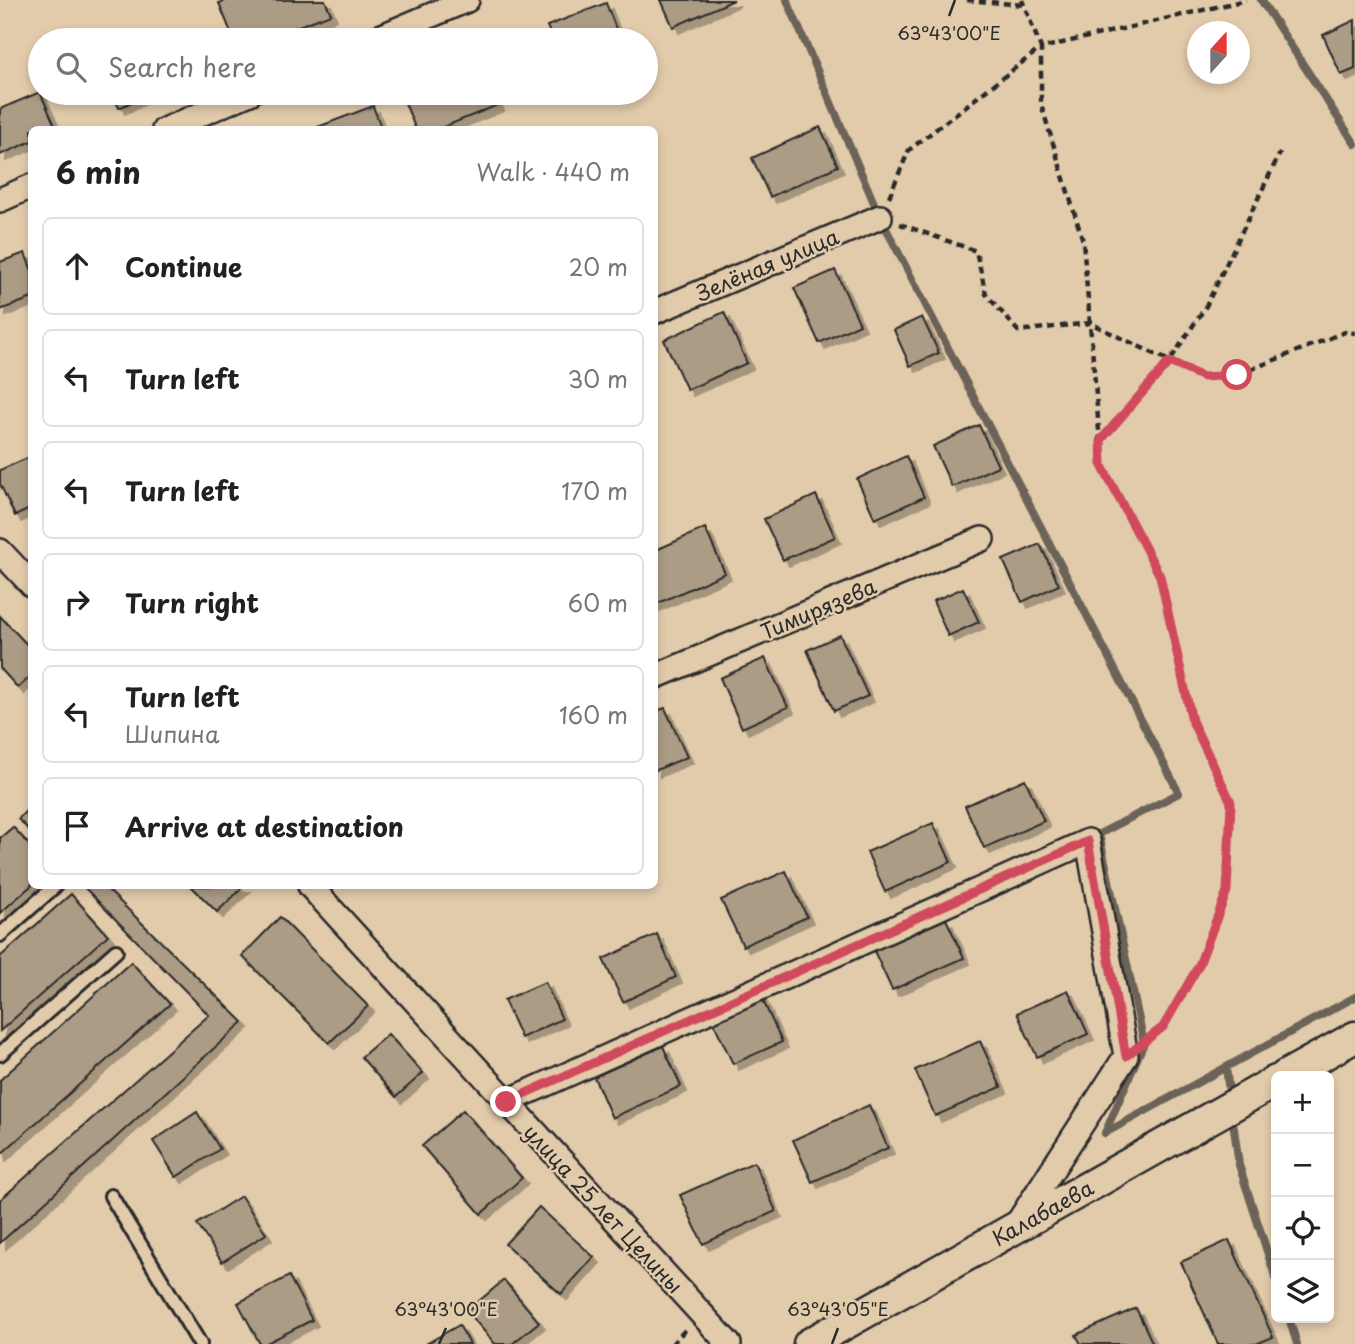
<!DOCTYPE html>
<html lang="en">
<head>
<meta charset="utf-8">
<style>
	body { margin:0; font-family:"Playpen Sans",sans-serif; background:#f2f2f2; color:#202124 }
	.controls { position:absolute; right:21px; bottom:21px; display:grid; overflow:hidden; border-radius:10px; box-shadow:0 4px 10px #0003 }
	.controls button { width:63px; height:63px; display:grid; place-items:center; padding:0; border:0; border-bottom:2px solid #e0e0e0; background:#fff; color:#202124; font:35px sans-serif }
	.compass { position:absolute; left:1187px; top:21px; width:63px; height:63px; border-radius:50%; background:#fff; box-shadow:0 4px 10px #0003; rotate:21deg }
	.stop { position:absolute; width:21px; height:21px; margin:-16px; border:5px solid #d1495b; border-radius:50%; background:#fff }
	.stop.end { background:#d1495b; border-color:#fff; box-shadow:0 2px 7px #0008 }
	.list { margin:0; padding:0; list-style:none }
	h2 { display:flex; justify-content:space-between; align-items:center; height:91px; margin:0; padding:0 28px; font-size:30px }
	h2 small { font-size:23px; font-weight:400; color:#757577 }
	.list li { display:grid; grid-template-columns:46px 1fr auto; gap:21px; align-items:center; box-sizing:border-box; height:98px; margin:0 14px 14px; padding:0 14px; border:2px solid #e0e0e0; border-radius:10px }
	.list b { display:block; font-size:26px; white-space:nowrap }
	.list p { margin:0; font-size:23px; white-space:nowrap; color:#757577 }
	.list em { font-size:23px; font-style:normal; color:#757577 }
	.icon { flex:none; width:38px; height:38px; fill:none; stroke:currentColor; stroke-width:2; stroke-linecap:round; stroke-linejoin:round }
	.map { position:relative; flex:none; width:1355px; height:1344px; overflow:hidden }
	.search { position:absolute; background:#fff; box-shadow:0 4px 10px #0003; left:28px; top:28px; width:630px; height:77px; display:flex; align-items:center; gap:18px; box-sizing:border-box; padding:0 24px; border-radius:38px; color:#757577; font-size:26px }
	.panel { position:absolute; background:#fff; box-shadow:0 4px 10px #0003; left:28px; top:126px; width:630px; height:763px; border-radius:10px }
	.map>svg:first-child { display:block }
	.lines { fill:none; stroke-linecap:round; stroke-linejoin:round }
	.stream { stroke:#6c6459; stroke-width:8 }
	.building { fill:#ac9c85; stroke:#2b2b2b; stroke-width:2; filter:url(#shadow) }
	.service-casing { stroke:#2b2b2b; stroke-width:18 }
	.minor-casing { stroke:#2b2b2b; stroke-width:28 }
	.tertiary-casing { stroke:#2b2b2b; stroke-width:35 }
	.path { stroke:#2b2b2b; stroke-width:4.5; stroke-dasharray:7 5; stroke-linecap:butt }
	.service { stroke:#e2cbab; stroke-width:12 }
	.minor { stroke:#e2cbab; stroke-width:23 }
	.tertiary { stroke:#e2cbab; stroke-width:30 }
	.route { stroke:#d1495b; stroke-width:9 }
	.ticks { fill:none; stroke:#2b2b2b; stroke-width:2.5 }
	.labels { text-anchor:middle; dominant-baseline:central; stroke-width:5; stroke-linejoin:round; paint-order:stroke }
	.street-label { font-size:21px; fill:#2b2b2b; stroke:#e2cbab }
	.ticks-label { font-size:18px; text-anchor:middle; fill:#2b2b2b; stroke:#e2cbab; stroke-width:5; stroke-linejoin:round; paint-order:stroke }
</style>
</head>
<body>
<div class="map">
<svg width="1355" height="1344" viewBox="0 0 1355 1344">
	<defs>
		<filter id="shadow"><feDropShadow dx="6" dy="6" stdDeviation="0" flood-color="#0004"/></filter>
	</defs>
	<rect width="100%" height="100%" fill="#e2cbab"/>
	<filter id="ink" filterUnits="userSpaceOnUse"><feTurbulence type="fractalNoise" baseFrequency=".0143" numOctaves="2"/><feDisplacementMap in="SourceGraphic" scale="14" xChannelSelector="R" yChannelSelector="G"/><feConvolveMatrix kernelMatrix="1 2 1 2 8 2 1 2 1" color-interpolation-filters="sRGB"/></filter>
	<g filter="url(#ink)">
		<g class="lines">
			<g class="stream">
				<path d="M787 0 880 217 1179 793 1099 834 1144 1043 1105 1133"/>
				<path d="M1261 0 1355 144"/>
				<path d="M1226 1067 1230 1101"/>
				<path d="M1232 1114 1239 1165 1276 1279"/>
				<path d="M1105 1133 1355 997"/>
				<path d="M1289 1318 1297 1344"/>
			</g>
		</g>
		<g class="building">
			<path d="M227 0H325L331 14 261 40H234L219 3Z"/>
			<path d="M661 0H734L673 27Z"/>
			<path d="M606 3 620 39 553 40 547 26Z"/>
			<path d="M1355 20V69L1341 75 1323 35Z"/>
			<path d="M40 92 57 130H32V141L0 155V109Z"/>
			<path d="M112 93H151L119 108Z"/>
			<path d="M401 93H493L498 105 436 130H416Z"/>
			<path d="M373 106 382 130H310Z"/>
			<path d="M820 127 838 166 770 197 752 158Z"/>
			<path d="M25 253 32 271V298L0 310V262Z"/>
			<path d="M835 270 860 324 819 343 794 288Z"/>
			<path d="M724 312 747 363 687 390 664 340Z"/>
			<path d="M922 317 939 353 910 366 894 330Z"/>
			<path d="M979 425 998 466 952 487 933 446Z"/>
			<path d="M32 456V508L15 516 0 484V470Z"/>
			<path d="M906 456 924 497 875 519 857 479Z"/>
			<path d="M816 495 835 537 783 560 764 519Z"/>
			<path d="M705 528 725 573 654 605V551Z"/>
			<path d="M1040 544 1059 585 1022 602 1003 560Z"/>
			<path d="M963 588 979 622 948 636 933 601Z"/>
			<path d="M0 616 32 650V675L18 688 0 668Z"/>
			<path d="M840 635 868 696 834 711 807 650Z"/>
			<path d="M765 658 788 707 742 728 720 678Z"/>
			<path d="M665 708 687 757 654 771V712Z"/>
			<path d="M1025 779 1044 821 984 848 965 806Z"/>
			<path d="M27 810 32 814V833L18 819Z"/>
			<path d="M933 823 951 862 885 892 867 852Z"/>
			<path d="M13 827 32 848V885L0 913V838Z"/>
			<path d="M786 871 807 917 743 946 721 900Z"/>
			<path d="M83 886H104L243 1022 0 1243V1200L209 1015Z"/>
			<path d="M191 886H244L217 912Z"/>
			<path d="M71 894 108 935 0 1031V957Z"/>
			<path d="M280 917 368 1006 329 1043 242 956Z"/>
			<path d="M946 919 964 958 892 990 874 951Z"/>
			<path d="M657 934 676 977 623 1002 603 959Z"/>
			<path d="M131 962 170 1004 0 1155V1080Z"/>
			<path d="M545 982 562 1019 521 1038 504 1000Z"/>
			<path d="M1068 990 1088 1034 1037 1057 1017 1013Z"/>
			<path d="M760 994 782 1042 733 1064 711 1017Z"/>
			<path d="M388 1034 423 1073 396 1097 361 1057Z"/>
			<path d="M980 1041 1001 1087 935 1116 915 1070Z"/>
			<path d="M663 1046 681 1086 612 1118 594 1077Z"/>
			<path d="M869 1105 888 1148 812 1182 793 1140Z"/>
			<path d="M463 1110 522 1178 481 1214 422 1146Z"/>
			<path d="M197 1112 220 1149 176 1177 153 1141Z"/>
			<path d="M754 1162 776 1211 703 1244 680 1195Z"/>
			<path d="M241 1196 266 1234 222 1262 197 1224Z"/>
			<path d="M539 1207 594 1257 561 1294 505 1244Z"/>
			<path d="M1229 1240 1273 1337 1256 1344H1218L1181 1262Z"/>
			<path d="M289 1276 312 1320 265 1344H260L238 1303Z"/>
			<path d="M504 1280 539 1322 512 1344H495L467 1311Z"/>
			<path d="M1136 1308 1153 1344H1081L1076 1335Z"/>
			<path d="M459 1325 470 1344H426Z"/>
		</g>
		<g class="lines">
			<g class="service-casing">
				<g id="service">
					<path d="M0 935 55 886"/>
					<path d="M0 1054 116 951"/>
					<path d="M111 1196 200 1344"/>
				</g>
			</g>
			<g class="minor-casing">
				<g id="minor">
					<path d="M373 40 467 0"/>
					<path d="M164 130 250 93"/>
					<path d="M0 200 32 186"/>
					<path d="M654 312 880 217"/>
					<path d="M0 551 32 585"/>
					<path d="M654 677 982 539"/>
					<path d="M310 886 729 1344"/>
					<path d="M506 1102 1088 841 1126 1056 1015 1227"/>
				</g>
			</g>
			<g class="tertiary-casing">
				<g id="tertiary">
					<path d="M1285 1076 1355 1037"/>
					<path d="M809 1344 1276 1081"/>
				</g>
			</g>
			<g class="path">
				<path d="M967 0 1024 5"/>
				<path d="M889 197 909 150 1041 48 1022 0"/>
				<path d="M900 224 976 251 986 294 1018 331 1090 323 1203 377 1237 375 1345 332 1355 333"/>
				<path d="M1101 440 1169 362 1206 306 1280 153"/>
				<path d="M1146 1041 1163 1027 1199 965 1227 891 1231 802 1192 721 1160 576 1102 466 1083 241 1041 104V48L1246 0"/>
				<path d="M672 1344 686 1329"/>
			</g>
			<use href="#service" class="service"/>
			<use href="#minor" class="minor"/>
			<use href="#tertiary" class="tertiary"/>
		</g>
	</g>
	<g class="lines" filter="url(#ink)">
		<path class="route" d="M506 1102 1088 841 1126 1056 1163 1027 1199 965 1227 891 1231 802 1192 721 1160 576 1102 466 1101 440 1169 362 1203 377 1237 375"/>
	</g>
	<path class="ticks" d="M949 16 955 0M439 1344 446 1328M832 1344 838 1328"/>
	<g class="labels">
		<g class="street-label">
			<text transform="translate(767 264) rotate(-23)">Зелёная улица</text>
			<text transform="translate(818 608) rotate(-23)">Тимирязева</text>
			<text transform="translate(604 1208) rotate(47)">улица 25 лет Целины</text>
			<text transform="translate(1042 1212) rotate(-29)">Калабаева</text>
		</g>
	</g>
	<g class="ticks-label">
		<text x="949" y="40">63°43'00"E</text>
		<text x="446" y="1316">63°43'00"E</text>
		<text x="838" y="1316">63°43'05"E</text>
	</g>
</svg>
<div class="controls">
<button>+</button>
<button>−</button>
<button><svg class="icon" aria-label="locate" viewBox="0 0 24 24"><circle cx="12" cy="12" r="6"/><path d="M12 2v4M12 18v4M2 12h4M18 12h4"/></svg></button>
<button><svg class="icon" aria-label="layers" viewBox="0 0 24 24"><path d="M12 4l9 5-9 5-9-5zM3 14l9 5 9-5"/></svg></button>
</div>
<svg class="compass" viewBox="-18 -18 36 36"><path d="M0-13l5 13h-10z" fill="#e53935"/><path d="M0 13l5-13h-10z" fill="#757577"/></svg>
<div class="stop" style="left:1237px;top:375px"></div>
<div class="stop end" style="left:506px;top:1102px"></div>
<div class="search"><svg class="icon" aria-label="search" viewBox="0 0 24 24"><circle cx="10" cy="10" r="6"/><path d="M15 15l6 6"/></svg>Search here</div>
<section class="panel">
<h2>6 min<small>Walk · 440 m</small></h2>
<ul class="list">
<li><svg class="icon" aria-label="ahead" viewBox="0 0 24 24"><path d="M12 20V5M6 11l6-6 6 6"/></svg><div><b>Continue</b></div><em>20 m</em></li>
<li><svg class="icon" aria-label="left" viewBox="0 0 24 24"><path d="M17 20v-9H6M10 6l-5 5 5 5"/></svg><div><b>Turn left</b></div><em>30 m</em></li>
<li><svg class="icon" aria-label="left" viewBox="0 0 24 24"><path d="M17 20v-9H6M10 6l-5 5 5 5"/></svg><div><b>Turn left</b></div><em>170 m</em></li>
<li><svg class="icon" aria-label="right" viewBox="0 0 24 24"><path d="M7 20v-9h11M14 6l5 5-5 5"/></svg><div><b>Turn right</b></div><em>60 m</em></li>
<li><svg class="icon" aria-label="left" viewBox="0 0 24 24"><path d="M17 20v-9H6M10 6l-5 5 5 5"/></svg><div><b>Turn left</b><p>Шипина</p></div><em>160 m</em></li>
<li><svg class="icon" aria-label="arrive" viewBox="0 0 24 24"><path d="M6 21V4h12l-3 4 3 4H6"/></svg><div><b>Arrive at destination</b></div></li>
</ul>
</section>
</div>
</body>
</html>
